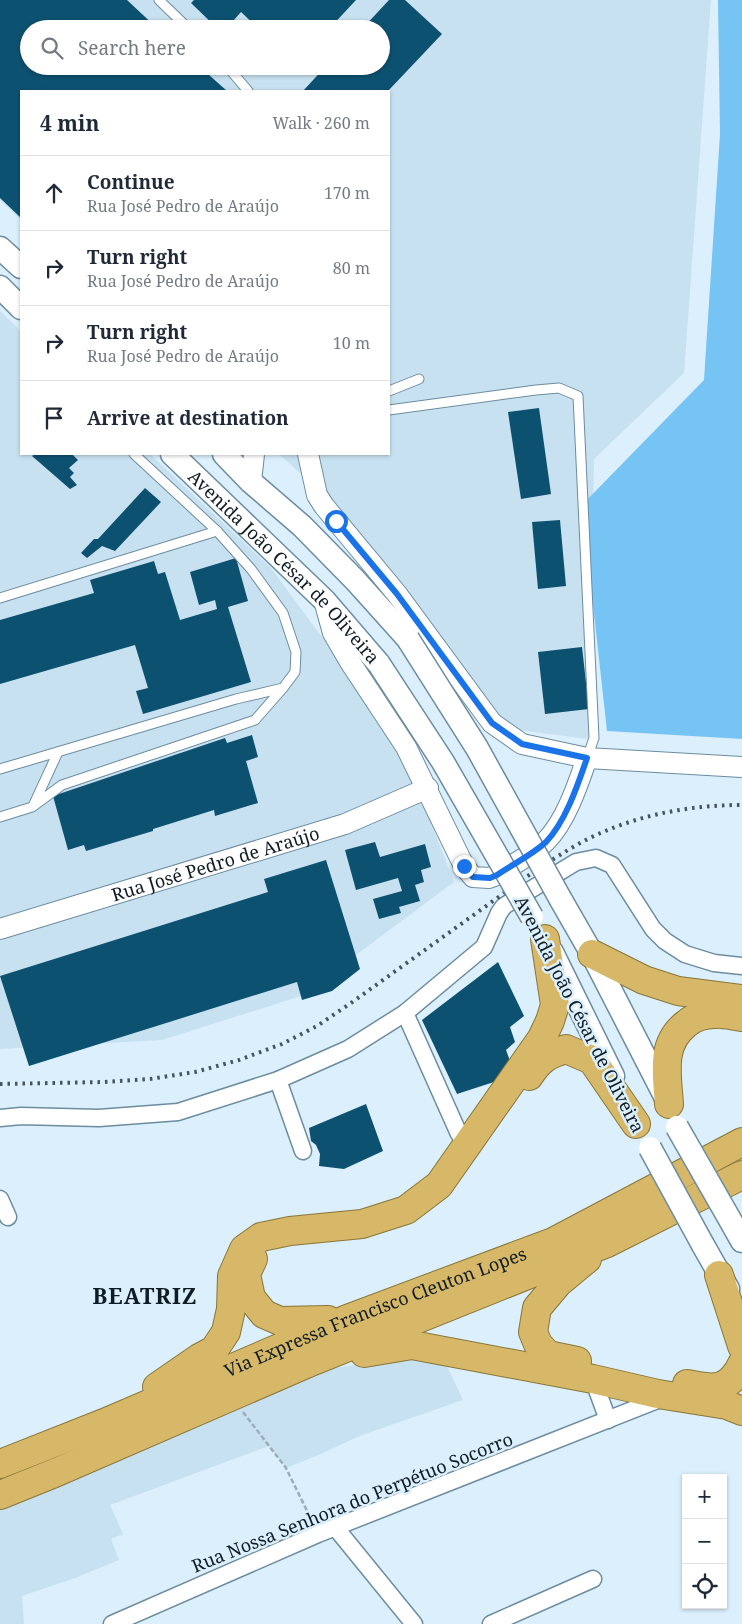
<!DOCTYPE html>
<html lang="en">
<head>
<meta charset="utf-8">
<style>
	body { margin:0; font-family:"Noto Serif",serif; background:#f2f2f3; color:#1f2937 }
	.controls { position:absolute; right:15px; bottom:15px; display:grid; overflow:hidden; border-radius:0px; box-shadow:0 1px 4px #0004 }
	.controls button { width:45px; height:45px; display:grid; place-items:center; padding:0; border:0; border-bottom:1px solid #e0e1e3; background:#fff; color:#1f2937; font:25px sans-serif }
	.stop { position:absolute; width:15px; height:15px; margin:-11px; border:4px solid #1a73e8; border-radius:50%; background:#fff }
	.stop.end { background:#1a73e8; border-color:#fff; box-shadow:0 1px 5px #0008 }
	.list { margin:0; padding:0; list-style:none }
	h2 { display:flex; justify-content:space-between; align-items:center; height:65px; margin:0; padding:0 20px; font-size:21px }
	h2 small { font-size:16px; font-weight:400; color:#747a83 }
	.list li { display:grid; grid-template-columns:32px 1fr auto; gap:15px; align-items:center; box-sizing:border-box; height:75px; padding:0 20px; border-top:1px solid #e0e1e3 }
	.list b { display:block; font-size:19px; white-space:nowrap }
	.list p { margin:0; font-size:16px; white-space:nowrap; color:#747a83 }
	.list em { font-size:16px; font-style:normal; color:#747a83 }
	.icon { flex:none; width:28px; height:28px; fill:none; stroke:currentColor; stroke-width:2; stroke-linecap:round; stroke-linejoin:round }
	.map { position:relative; flex:none; width:742px; height:1624px; overflow:hidden }
	.search { position:absolute; background:#fff; box-shadow:0 1px 4px #0004; left:20px; top:20px; width:370px; height:55px; display:flex; align-items:center; gap:12px; box-sizing:border-box; padding:0 18px; border-radius:28px; color:#747a83; font-size:19px }
	.panel { position:absolute; background:#fff; box-shadow:0 1px 4px #0004; left:20px; top:90px; width:370px; height:365px; border-radius:0px }
	.map>svg:first-child { display:block }
	.built { fill:#c8e1f0; fill-rule:evenodd }
	.forest { fill:#75c4f3 }
	.building { fill:#0d5171 }
	.lines { fill:none; stroke-linecap:round; stroke-linejoin:round }
	.service-casing { stroke:#6c8ca0; stroke-width:11 }
	.minor-casing { stroke:#6c8ca0; stroke-width:19 }
	.tertiary-casing { stroke:#6c8ca0; stroke-width:22 }
	.secondary-casing { stroke:#6c8ca0; stroke-width:25 }
	.trunk-casing { stroke:#897638; stroke-width:30 }
	.path { stroke:#9badb9; stroke-width:2.5; stroke-dasharray:5 2.5; stroke-linecap:butt }
	.service { stroke:#fff; stroke-width:9 }
	.minor { stroke:#fff; stroke-width:16 }
	.tertiary { stroke:#fff; stroke-width:20 }
	.secondary { stroke:#fff; stroke-width:22 }
	.trunk { stroke:#d6b868; stroke-width:28 }
	.rail { stroke:#45545d; stroke-width:4; stroke-dasharray:2.5 5; stroke-linecap:butt }
	.secondary-bridge-casing { stroke:#6c8ca0; stroke-width:25; stroke-linecap:butt }
	.secondary-bridge { stroke:#fff; stroke-width:22 }
	.route { stroke:#1a73e8; stroke-width:6 }
	.labels { text-anchor:middle; dominant-baseline:central; stroke-width:5; stroke-linejoin:round; paint-order:stroke }
	.street-label { font-size:18px; fill:#0f1c23; stroke:#dbeffd }
	.district-label { font-size:22px; font-weight:bold; letter-spacing:1px; fill:#0f1c23; stroke:#dbeffd }
</style>
</head>
<body>
<div class="map">
<svg width="742" height="1624" viewBox="0 0 742 1624">
	<rect width="100%" height="100%" fill="#dbeffd"/>
	<g class="built">
		<path d="M0 0H711L684 373 594 459 588 739 502 728 324 495 279 454H389V91H21V220L0 200ZM29 29H381V66H29Z"/>
		<path d="M0 311 21 331V454H150L271 568 400 743 454 882 301 996 162 1040 0 1049Z"/>
		<path d="M412 1357 446 1364 463 1400 362 1435 316 1456 286 1468 269 1446 110 1505 123 1534 111 1539 119 1560 75 1578 22 1596 24 1624H0V1503L313 1371Z"/>
	</g>
	<path class="forest" d="M718 0H742V739L607 731 582 505 704 380 720 134Z"/>
	<g class="building">
		<path d="M0 0H127L158 29H29V66H199L227 91H21V218L0 198Z"/>
		<path d="M194 0H356L329 29H259L241 12 226 29H218L191 3Z"/>
		<path d="M389 0H405L442 34 388 91H303L326 66H381V29H362Z"/>
		<path d="M539 408 551 494 521 499 508 412Z"/>
		<path d="M35 454H72L78 460 69 468 74 473 70 477 77 485 70 489 32 456Z"/>
		<path d="M145 488 161 502 115 551 102 546 87 558 81 553 94 539H98Z"/>
		<path d="M560 520 566 586 538 589 532 522Z"/>
		<path d="M236 558 248 601 228 607 251 682 143 714 136 691 148 688 135 645 0 684V620L94 593 90 580 154 561 158 574 165 572 180 620 217 609 215 600 199 605 190 572Z"/>
		<path d="M582 647 589 709 545 714 538 652Z"/>
		<path d="M252 735 258 757 246 761 258 803 215 816 214 810 153 829V831L86 851 84 845 68 850 53 796 225 738 227 743Z"/>
		<path d="M375 842 380 857 425 844 431 867 421 870 424 882 415 885 420 901 399 907 401 913 379 919 373 899 402 891 398 878 356 890 345 850Z"/>
		<path d="M326 860 360 969 332 991 302 1000 297 982 29 1066 0 976 268 892 264 879Z"/>
		<path d="M498 962 524 1016 510 1027 515 1042 506 1050 515 1075 457 1094 422 1020Z"/>
		<path d="M366 1104 383 1151 344 1169 319 1166 320 1154 316 1145 311 1141 309 1128Z"/>
	</g>
	<g class="lines">
		<g class="service-casing">
			<g id="service">
				<path d="M159 0 189 29"/>
				<path d="M227 66 248 91"/>
				<path d="M389 391 419 379"/>
				<path d="M389 410 536 390 559 388 578 396 594 738 587 758"/>
				<path d="M0 598 217 531"/>
				<path d="M0 769 236 699 283 688 295 672 296 652 283 613 251 569 217 531 134 454"/>
				<path d="M34 804 58 752"/>
				<path d="M0 817 32 807 62 785 255 720 283 688"/>
			</g>
		</g>
		<g class="minor-casing">
			<g id="minor">
				<path d="M405 1013 459 1134"/>
				<path d="M278 1080 303 1151"/>
				<path d="M0 1118 21 1116 99 1118 178 1112 278 1080 348 1049 405 1013 484 947 499 913 504 906 576 862 596 858 612 865 653 929 665 941 685 954 714 963 742 966"/>
				<path d="M0 1199 8 1217"/>
				<path d="M593 1379 608 1420"/>
				<path d="M335 1527 414 1624"/>
				<path d="M112 1624 318 1534 665 1397"/>
				<path d="M491 1624 593 1579"/>
			</g>
		</g>
		<g class="tertiary-casing">
			<g id="tertiary">
				<path d="M308 454 317 495 324 506 397 594 492 723 522 744 587 758 742 767"/>
				<path d="M251 482 254 454"/>
				<path d="M324 600 333 633 350 662 406 747 464 866 473 877 489 878 497 875C513 864 532 855 546 841 566 821 578 784 587 758"/>
				<path id="s1" d="M0 929 345 824 428 788"/>
			</g>
		</g>
		<g class="secondary-casing">
			<g id="secondary">
				<path d="M0 248 21 267"/>
				<path d="M0 287 21 308"/>
				<path id="s2" d="M172 454 324 600 379 664"/>
				<path d="M224 454 251 482 302 526 355 580 408 639"/>
				<path d="M561 900 592 954 667 1100"/>
				<path d="M552 952 613 1076"/>
				<path d="M733 1225 742 1241"/>
				<path d="M703 1245 728 1289"/>
			</g>
		</g>
		<g class="trunk-casing">
			<g id="trunk">
				<path d="M592 954 644 980 678 991 742 999"/>
				<path d="M529 1076C540 1059 547 1055 566 1049L592 1060 636 1124"/>
				<path d="M669 1104C667 1075 660 1044 686 1024 694 1017 704 1014 715 1014 723 1013 733 1016 742 1017"/>
				<path d="M253 1259 246 1274 251 1298 264 1314 280 1321 328 1320"/>
				<path d="M719 1275 742 1346"/>
				<path d="M364 1353 412 1345 593 1379 658 1394 727 1405 742 1411"/>
				<path d="M577 1361 548 1355 538 1344 533 1332 537 1308 558 1283 587 1259"/>
				<path d="M687 1384C714 1390 729 1391 742 1364"/>
				<path d="M157 1387 199 1358 214 1350 226 1332 231 1309 232 1276 244 1249 261 1237 290 1231 362 1224 406 1210 439 1185 542 1038 550 1021 555 1005 545 939"/>
				<path id="s3" d="M0 1464 104 1423 347 1319 553 1242 742 1142"/>
				<path d="M0 1495 57 1472 313 1361 607 1243 742 1175"/>
			</g>
		</g>
		<path class="path" d="M243 1412 286 1468 312 1521"/>
		<use href="#service" class="service"/>
		<use href="#minor" class="minor"/>
		<use href="#tertiary" class="tertiary"/>
		<use href="#secondary" class="secondary"/>
		<use href="#trunk" class="trunk"/>
		<path class="rail" d="M0 1084 104 1082 150 1079 195 1072 239 1060 282 1044 317 1026 351 1003 539 868C560 855 581 841 603 832 647 813 695 805 742 805"/>
		<g class="secondary-bridge-casing">
			<g id="secondary-bridge">
				<path d="M408 639 477 748 561 900"/>
				<path d="M379 664 443 762 532 917"/>
				<path d="M677 1127 733 1225"/>
				<path d="M650 1148 703 1245"/>
			</g>
		</g>
		<use href="#secondary-bridge" class="secondary-bridge"/>
	</g>
	<g class="lines">
		<path class="route" d="M336 521 397 594 492 723 522 744 587 758C578 784 566 821 546 842 532 855 513 864 497 875L490 878 473 877 464 866"/>
	</g>
	<g class="labels">
		<g class="street-label">
			<text stroke="none"><textPath href="#s2" startOffset="159">Avenida João César de Oliveira</textPath></text>
			<text stroke="none"><textPath href="#s1" startOffset="225">Rua José Pedro de Araújo</textPath></text>
			<text transform="translate(580 1014) rotate(63)">Avenida João César de Oliveira</text>
			<text stroke="none"><textPath href="#s3" startOffset="405">Via Expressa Francisco Cleuton Lopes</textPath></text>
			<text transform="translate(352 1502) rotate(-22)">Rua Nossa Senhora do Perpétuo Socorro</text>
		</g>
		<g class="district-label">
			<text x="145" y="1295">BEATRIZ</text>
		</g>
	</g>
</svg>
<div class="controls">
<button>+</button>
<button>−</button>
<button><svg class="icon" aria-label="locate" viewBox="0 0 24 24"><circle cx="12" cy="12" r="6"/><path d="M12 2v4M12 18v4M2 12h4M18 12h4"/></svg></button>
</div>
<div class="stop" style="left:336px;top:521px"></div>
<div class="stop end" style="left:464px;top:866px"></div>
<div class="search"><svg class="icon" aria-label="search" viewBox="0 0 24 24"><circle cx="10" cy="10" r="6"/><path d="M15 15l6 6"/></svg>Search here</div>
<section class="panel">
<h2>4 min<small>Walk · 260 m</small></h2>
<ul class="list">
<li><svg class="icon" aria-label="ahead" viewBox="0 0 24 24"><path d="M12 20V5M6 11l6-6 6 6"/></svg><div><b>Continue</b><p>Rua José Pedro de Araújo</p></div><em>170 m</em></li>
<li><svg class="icon" aria-label="right" viewBox="0 0 24 24"><path d="M7 20v-9h11M14 6l5 5-5 5"/></svg><div><b>Turn right</b><p>Rua José Pedro de Araújo</p></div><em>80 m</em></li>
<li><svg class="icon" aria-label="right" viewBox="0 0 24 24"><path d="M7 20v-9h11M14 6l5 5-5 5"/></svg><div><b>Turn right</b><p>Rua José Pedro de Araújo</p></div><em>10 m</em></li>
<li><svg class="icon" aria-label="arrive" viewBox="0 0 24 24"><path d="M6 21V4h12l-3 4 3 4H6"/></svg><div><b>Arrive at destination</b></div></li>
</ul>
</section>
</div>
</body>
</html>
